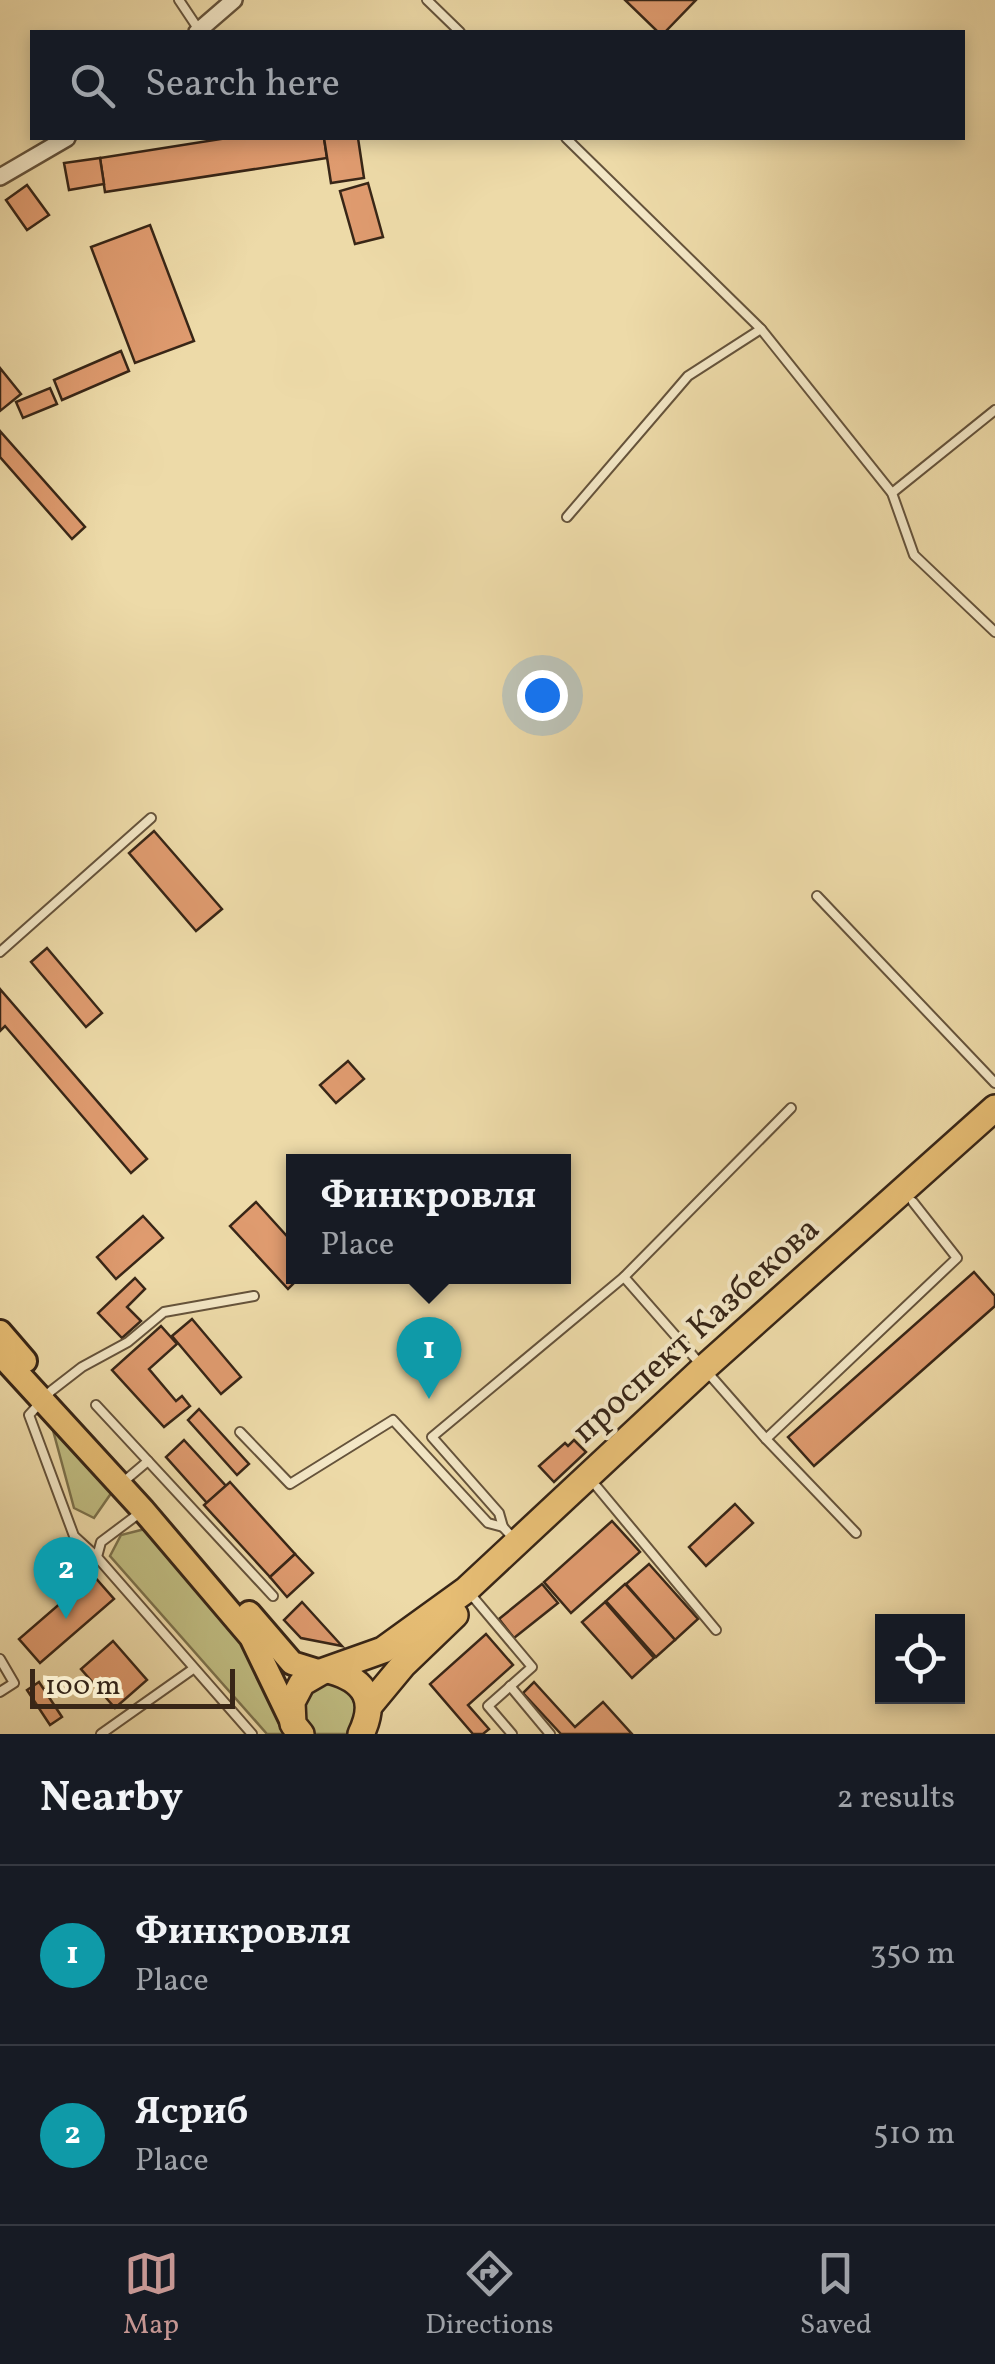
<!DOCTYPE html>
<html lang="en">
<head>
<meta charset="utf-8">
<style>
	body { margin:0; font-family:Vollkorn,serif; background:#20242c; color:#f1f3f6 }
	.controls { position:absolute; right:30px; bottom:30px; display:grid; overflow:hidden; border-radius:0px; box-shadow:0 5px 15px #0003 }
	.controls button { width:90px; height:90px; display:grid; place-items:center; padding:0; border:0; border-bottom:2px solid #363941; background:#171b24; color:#f1f3f6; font:50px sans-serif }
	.scale { position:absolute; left:30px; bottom:25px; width:205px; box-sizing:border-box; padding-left:10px; border:5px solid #382617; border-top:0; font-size:28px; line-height:35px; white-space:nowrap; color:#382617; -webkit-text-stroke:8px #f3e7c6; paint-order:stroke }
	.you { position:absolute; left:542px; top:695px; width:35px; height:35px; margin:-25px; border:8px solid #fff; border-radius:50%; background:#1a73e8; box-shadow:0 0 0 15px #1a73e833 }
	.badge { display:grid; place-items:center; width:65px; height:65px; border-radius:50%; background:#c59692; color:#fff; font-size:32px; font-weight:700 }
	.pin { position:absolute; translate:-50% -82px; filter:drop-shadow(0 2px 5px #0008) }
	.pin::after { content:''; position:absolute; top:52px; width:35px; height:30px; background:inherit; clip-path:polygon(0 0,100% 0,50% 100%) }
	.popup { position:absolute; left:286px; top:1154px; width:285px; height:130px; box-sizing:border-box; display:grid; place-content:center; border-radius:0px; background:#171b24; filter:drop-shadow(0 2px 8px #0005); font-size:32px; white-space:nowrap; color:#9ea1a6 }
	.popup b { font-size:38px; color:#f1f3f6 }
	.popup::after { content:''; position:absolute; left:50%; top:100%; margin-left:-20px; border:20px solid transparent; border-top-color:#171b24 }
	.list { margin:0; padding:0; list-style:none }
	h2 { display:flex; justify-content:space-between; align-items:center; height:130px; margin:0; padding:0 40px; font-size:42px }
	h2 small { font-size:32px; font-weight:400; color:#9ea1a6 }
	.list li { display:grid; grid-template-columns:65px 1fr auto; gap:30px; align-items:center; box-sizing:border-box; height:180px; padding:0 40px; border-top:2px solid #363941 }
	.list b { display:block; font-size:38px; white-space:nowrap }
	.list p { margin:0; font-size:32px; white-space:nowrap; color:#9ea1a6 }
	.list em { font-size:32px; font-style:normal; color:#9ea1a6 }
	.icon { flex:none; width:55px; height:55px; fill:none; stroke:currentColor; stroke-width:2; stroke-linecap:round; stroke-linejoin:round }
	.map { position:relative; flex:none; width:995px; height:1734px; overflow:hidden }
	.search { position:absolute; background:#171b24; box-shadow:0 5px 15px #0003; left:30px; right:30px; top:30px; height:110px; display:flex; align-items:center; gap:25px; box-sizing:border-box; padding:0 35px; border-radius:0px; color:#9ea1a6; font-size:38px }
	.sheet { height:490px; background:#171b24 }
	nav { display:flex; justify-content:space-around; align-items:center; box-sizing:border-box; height:140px; border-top:2px solid #363941; background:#171b24; font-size:28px; color:#9ea1a6 }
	nav a { display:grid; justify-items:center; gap:5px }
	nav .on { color:#c59692 }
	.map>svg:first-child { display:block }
	.grass { fill:#c0bd82; stroke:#7c724c; stroke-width:2.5 }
	.building { fill:#df9b6f; stroke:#382617; stroke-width:2.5 }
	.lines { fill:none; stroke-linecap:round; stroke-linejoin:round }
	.service-casing { stroke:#65533b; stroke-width:12 }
	.minor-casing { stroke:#65533b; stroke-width:20 }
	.primary-casing { stroke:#382617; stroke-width:28 }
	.trunk-casing { stroke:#382617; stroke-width:30 }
	.service { stroke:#f3e7c6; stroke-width:8 }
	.minor { stroke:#f3e7c6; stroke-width:15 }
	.primary { stroke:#e6bd74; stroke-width:22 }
	.trunk { stroke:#e6bd74; stroke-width:25 }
	.labels { text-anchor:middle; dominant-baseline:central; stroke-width:8; stroke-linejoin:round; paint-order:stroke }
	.street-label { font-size:35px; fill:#382617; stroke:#f3e7c6 }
</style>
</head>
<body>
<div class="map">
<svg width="995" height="1734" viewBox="0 0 995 1734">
	<rect width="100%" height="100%" fill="#eddaa8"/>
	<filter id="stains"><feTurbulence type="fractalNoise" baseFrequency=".002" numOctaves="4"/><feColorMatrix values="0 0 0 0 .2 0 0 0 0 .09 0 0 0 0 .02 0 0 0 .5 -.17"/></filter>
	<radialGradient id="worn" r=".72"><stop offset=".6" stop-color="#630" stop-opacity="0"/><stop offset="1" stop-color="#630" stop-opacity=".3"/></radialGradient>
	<g class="grass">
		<path d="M51 1423 112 1492 94 1518 74 1508Z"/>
		<path d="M145 1529 249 1645 283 1734H267L110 1556 121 1535Z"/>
		<path d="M344 1680 362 1704 351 1734H309L300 1723 302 1692 313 1681Z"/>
	</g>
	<g class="building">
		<path d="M625 0H696L665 32H658Z"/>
		<path d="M227 138H324L327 158 105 192 100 158Z"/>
		<path d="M324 138H358L364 178 331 183Z"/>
		<path d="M100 158 104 184 69 190 64 163Z"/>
		<path d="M368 183 383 237 355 244 340 191Z"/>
		<path d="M27 185 49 215 27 230 6 200Z"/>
		<path d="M150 225 194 341 135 363 91 247Z"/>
		<path d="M121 351 129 371 62 400 54 380Z"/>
		<path d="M0 368 21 394 0 411Z"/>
		<path d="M50 388 57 404 23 418 16 402Z"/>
		<path d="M0 431 85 527 72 539 0 457Z"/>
		<path d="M154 831 222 909 196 931 129 853Z"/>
		<path d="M47 948 102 1013 86 1027 31 962Z"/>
		<path d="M0 989 147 1159 131 1173 5 1026 0 1031Z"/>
		<path d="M348 1061 364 1079 336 1103 320 1085Z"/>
		<path d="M256 1202 294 1244V1276H301L288 1289 230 1226Z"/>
		<path d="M143 1216 163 1238 116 1279 97 1257Z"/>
		<path d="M974 1272 995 1296V1306L814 1466 788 1437Z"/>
		<path d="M135 1278 145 1289 127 1307 141 1321 122 1338 98 1313Z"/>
		<path d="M192 1319 241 1377 221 1394 172 1336Z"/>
		<path d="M161 1326 177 1344 149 1369 176 1401 182 1396 190 1406 164 1427 112 1370Z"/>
		<path d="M199 1409 249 1464 237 1475 188 1420Z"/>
		<path d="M184 1440 226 1486 207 1503 166 1457Z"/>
		<path d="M574 1440 586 1452 554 1482 539 1466 565 1443 568 1446Z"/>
		<path d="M230 1482 295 1554 270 1577 204 1505Z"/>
		<path d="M735 1504 753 1523 706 1566 689 1547Z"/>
		<path d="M612 1521 640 1552 571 1613 544 1582Z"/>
		<path d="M295 1554 313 1573 287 1597 270 1577Z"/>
		<path d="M649 1564 698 1619 675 1640 626 1584Z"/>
		<path d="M93 1575 114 1599 40 1663 19 1639Z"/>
		<path d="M542 1584 558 1603 514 1638 499 1619Z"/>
		<path d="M625 1584 675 1640 656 1657 606 1601Z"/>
		<path d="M302 1602 342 1646 301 1638 284 1620Z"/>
		<path d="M605 1602 654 1658 632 1678 582 1622Z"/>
		<path d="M486 1634 513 1665 468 1705 489 1729 483 1734H473L430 1684Z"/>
		<path d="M113 1641 147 1680 115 1708 81 1669Z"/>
		<path d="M39 1682 62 1717 50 1725 27 1690Z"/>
		<path d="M534 1682 575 1727 603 1702 632 1734H561L523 1693Z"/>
	</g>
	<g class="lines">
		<g class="service-casing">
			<g id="service">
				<path d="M179 0 199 30"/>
				<path d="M427 0 460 32"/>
				<path d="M566 138 761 329 892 493 914 555 995 632"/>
				<path d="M892 493 995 410"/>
				<path d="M567 517 688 376 761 329"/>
				<path d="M817 896 995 1083"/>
				<path d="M0 952 151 818"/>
				<path d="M791 1108 624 1277 766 1439 856 1533"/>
				<path d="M96 1405 148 1461"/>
				<path d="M240 1432 290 1484 393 1420 488 1523 503 1527"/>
				<path d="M766 1439 957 1258 913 1202"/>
				<path d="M122 1483 148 1461 273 1596"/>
				<path d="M597 1487 716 1630"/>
				<path d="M141 1512 101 1542 97 1557 252 1734"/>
				<path d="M514 1539 503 1527 499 1513 432 1437 624 1277"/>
				<path d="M97 1557 74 1536 29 1415 51 1391 82 1367 128 1342 164 1312 254 1296"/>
				<path d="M473 1597 532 1667 488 1706 512 1734"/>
				<path d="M0 1659 14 1683 0 1692"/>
				<path d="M510 1686 550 1734"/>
				<path d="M101 1734 193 1669"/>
			</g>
		</g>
		<g class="minor-casing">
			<g id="minor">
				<path d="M197 32 234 0"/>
				<path d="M0 177 67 138"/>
			</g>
		</g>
		<g class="primary-casing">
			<g id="primary">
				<path d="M0 1332 25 1361"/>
				<path d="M0 1354 143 1510 251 1637 293 1724"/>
				<path d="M249 1613 292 1663 321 1672"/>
			</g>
		</g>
		<g class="trunk-casing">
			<g id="trunk">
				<path d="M332 1671C366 1681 377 1701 361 1734"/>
				<path d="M369 1706 403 1665 455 1615"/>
				<path d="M301 1734 293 1724 292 1702 302 1683 321 1672 383 1650 466 1590 704 1368 995 1108"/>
			</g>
		</g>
		<use href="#service" class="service"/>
		<use href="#minor" class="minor"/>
		<use href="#primary" class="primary"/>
		<use href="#trunk" class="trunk"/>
	</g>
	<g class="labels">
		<g class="street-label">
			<text transform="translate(697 1331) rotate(-42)">проспект Казбекова</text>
		</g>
	</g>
	<rect width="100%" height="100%" filter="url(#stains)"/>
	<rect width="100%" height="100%" fill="url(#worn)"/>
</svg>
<div class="controls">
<button><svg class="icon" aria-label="locate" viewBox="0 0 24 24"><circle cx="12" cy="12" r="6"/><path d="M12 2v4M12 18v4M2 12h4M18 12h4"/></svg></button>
</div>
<div class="scale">100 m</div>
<div class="you"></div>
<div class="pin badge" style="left:429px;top:1399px;background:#0f9aa8">1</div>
<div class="popup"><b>Финкровля</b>Place</div>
<div class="pin badge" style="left:66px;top:1619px;background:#0f9aa8">2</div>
<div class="search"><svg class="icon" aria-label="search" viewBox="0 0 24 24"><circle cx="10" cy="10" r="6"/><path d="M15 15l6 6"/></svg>Search here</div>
</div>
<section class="sheet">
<h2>Nearby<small>2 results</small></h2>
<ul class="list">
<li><span class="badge" style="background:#0f9aa8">1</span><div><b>Финкровля</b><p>Place</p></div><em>350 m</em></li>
<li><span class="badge" style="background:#0f9aa8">2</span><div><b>Ясриб</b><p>Place</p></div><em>510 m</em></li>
</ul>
</section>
<nav>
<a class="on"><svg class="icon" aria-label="map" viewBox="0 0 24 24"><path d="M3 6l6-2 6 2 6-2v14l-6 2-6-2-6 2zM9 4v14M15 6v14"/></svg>Map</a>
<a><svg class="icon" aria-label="directions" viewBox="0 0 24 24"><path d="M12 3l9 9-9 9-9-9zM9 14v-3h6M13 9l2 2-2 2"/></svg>Directions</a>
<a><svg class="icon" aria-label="saved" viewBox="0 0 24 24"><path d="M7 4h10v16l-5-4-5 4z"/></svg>Saved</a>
</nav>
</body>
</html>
